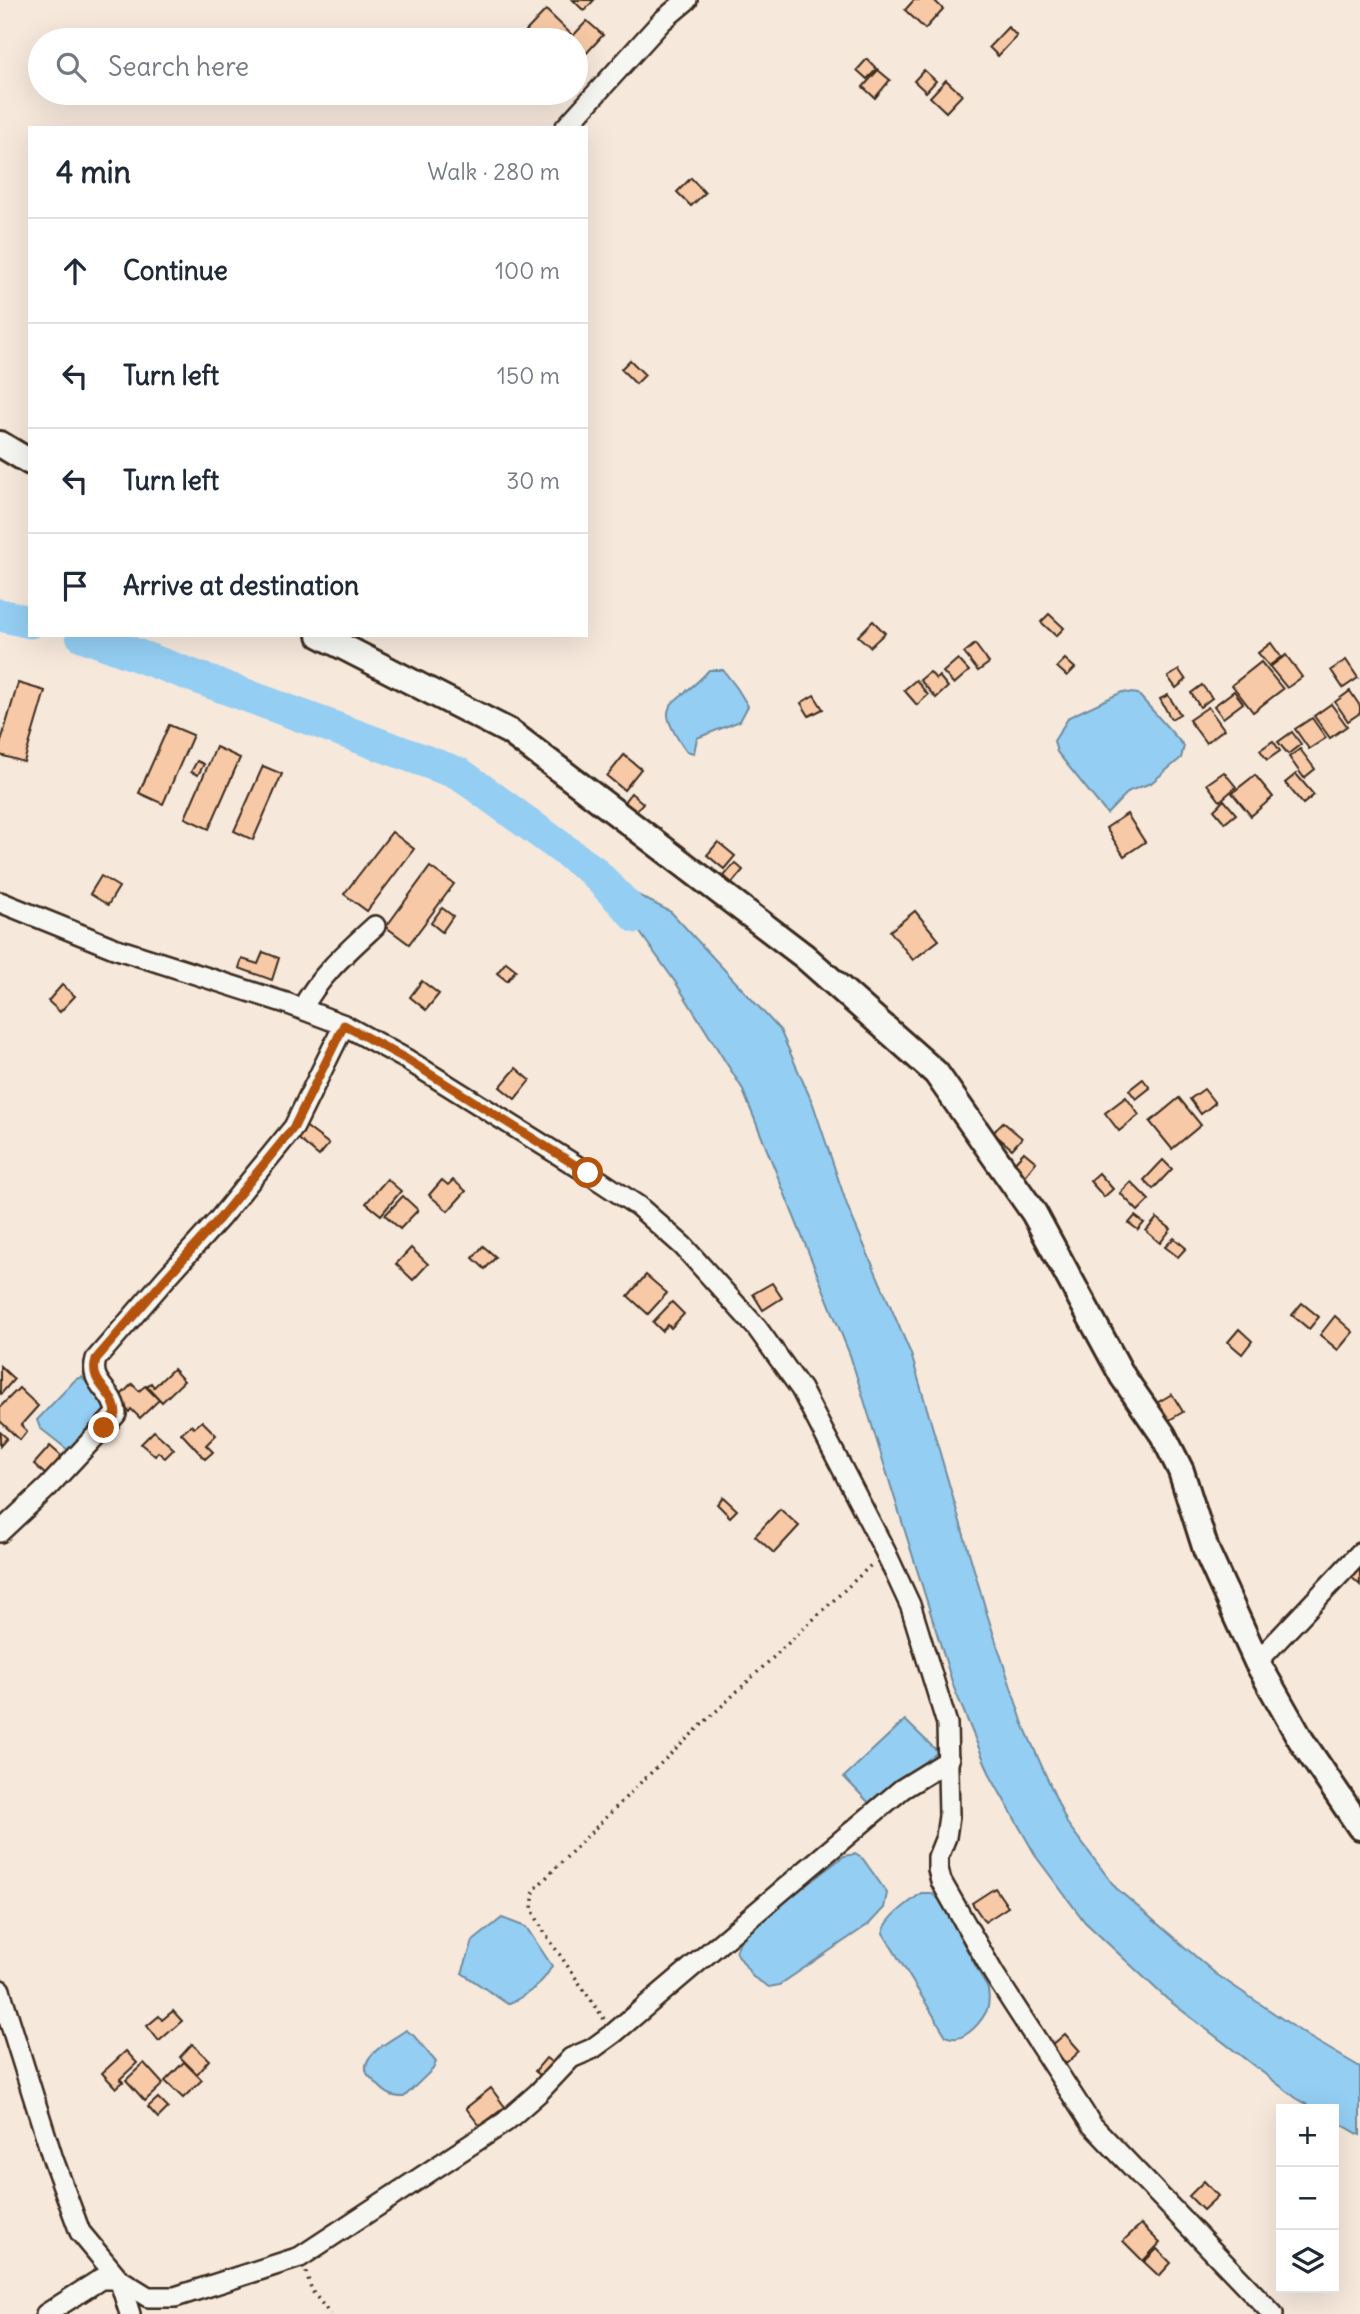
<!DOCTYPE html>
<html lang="en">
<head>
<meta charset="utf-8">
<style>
	body { margin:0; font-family:Delius,sans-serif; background:#f2f2f3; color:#1f2937 }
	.controls { position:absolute; right:21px; bottom:21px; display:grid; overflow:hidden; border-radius:0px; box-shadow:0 7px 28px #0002 }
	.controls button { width:63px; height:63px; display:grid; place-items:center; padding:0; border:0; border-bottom:2px solid #e0e1e3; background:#fff; color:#1f2937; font:35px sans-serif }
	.stop { position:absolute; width:21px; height:21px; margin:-16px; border:5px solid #b45309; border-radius:50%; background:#fff }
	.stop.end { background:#b45309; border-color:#fff; box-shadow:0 2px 7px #0008 }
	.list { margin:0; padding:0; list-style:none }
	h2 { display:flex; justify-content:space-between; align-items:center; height:91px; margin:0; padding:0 28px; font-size:30px }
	h2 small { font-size:23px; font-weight:400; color:#747a83 }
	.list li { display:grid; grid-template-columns:46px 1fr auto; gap:21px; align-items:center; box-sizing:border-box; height:105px; padding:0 28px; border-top:2px solid #e0e1e3 }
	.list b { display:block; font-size:26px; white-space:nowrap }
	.list em { font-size:23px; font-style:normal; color:#747a83 }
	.icon { flex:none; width:38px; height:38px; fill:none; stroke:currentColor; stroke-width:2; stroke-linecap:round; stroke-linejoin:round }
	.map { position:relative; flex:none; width:1360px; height:2314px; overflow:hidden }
	.search { position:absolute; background:#fff; box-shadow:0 7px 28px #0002; left:28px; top:28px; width:560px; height:77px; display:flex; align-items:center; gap:18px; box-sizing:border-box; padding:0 24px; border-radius:38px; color:#747a83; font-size:26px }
	.panel { position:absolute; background:#fff; box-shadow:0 7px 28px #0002; left:28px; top:126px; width:560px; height:511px; border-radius:0px }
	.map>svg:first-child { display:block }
	.water { fill:#94cef3; stroke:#708c9e; stroke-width:2 }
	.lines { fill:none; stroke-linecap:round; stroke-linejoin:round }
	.river { stroke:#94cef3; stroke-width:33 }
	.building { fill:#f7c9a6; stroke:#3b2a1e; stroke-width:2 }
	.minor-casing { stroke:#3b2a1e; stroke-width:24 }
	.tertiary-casing { stroke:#3b2a1e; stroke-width:30 }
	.path { stroke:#3b2a1e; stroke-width:3.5; stroke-dasharray:2 5; stroke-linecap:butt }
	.minor { stroke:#f6f6f2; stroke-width:19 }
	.tertiary { stroke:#f6f6f2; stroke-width:24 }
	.route { stroke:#b45309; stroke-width:9 }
</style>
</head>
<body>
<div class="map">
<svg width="1360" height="2314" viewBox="0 0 1360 2314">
	<rect width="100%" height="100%" fill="#f6e8db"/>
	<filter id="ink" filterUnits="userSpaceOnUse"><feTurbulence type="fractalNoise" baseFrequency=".0143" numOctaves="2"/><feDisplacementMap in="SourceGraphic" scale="14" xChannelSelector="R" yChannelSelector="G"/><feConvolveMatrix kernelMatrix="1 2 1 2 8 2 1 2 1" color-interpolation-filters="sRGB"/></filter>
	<g filter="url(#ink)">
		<g class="water">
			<path d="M709 670H723L737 688 748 706 740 721 697 738 694 753 686 751C648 697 677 708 709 670Z"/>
			<path d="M1122 692 1138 694 1184 746 1181 758 1151 783 1129 791 1107 814 1057 752 1054 741 1069 717Z"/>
			<path d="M599 875 671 912 780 1030 813 1104 848 1208 911 1354 987 1614 1023 1724 1067 1823 1116 1888 1216 1974 1309 2037 1360 2067V2135L1334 2120V2109H1315L1296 2098 1167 1999 1085 1922 1037 1858 991 1777 954 1688 850 1355 742 1088 676 983Z"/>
			<path d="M82 1377 104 1403 105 1408 102 1415 71 1449 68 1450 40 1428 37 1420 76 1379Z"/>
			<path d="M905 1720 938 1752 874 1808 844 1777Z"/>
			<path d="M855 1854 863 1859 887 1893 884 1908 869 1924 779 1985 769 1987 753 1977 736 1952 742 1934 844 1856Z"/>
			<path d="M921 1893H931L940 1900 988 1989C989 1996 990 2004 986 2012 979 2025 961 2045 946 2036L883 1933C887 1916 908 1904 921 1893Z"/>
			<path d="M502 1918 526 1927 552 1966C542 1985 527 1995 508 2004L462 1973 473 1941Z"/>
			<path d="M406 2030 414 2036 436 2062 433 2069 404 2097C392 2097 387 2094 379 2086 376 2082 369 2077 367 2073 359 2055 394 2039 406 2030Z"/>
		</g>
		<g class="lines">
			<g class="river">
				<path d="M0 615 30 622"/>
				<path d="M82 635 460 774 593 871 637 917"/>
			</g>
		</g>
		<g class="building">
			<path d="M573 0H594L584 11Z"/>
			<path d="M914 0H934L943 9 925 29 905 10Z"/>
			<path d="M546 10 571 34 566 40H536L526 31Z"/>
			<path d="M587 21 603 35 583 57 576 50V40H569Z"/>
			<path d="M1008 27 1017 36 998 56 989 47Z"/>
			<path d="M867 59 877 69 867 79 857 70Z"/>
			<path d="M878 70 890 80 875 98 863 87Z"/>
			<path d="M924 70 936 81 926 92 914 81Z"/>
			<path d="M946 80 962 95 946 112 930 97Z"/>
			<path d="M691 178 705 193 691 206 677 192Z"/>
			<path d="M630 360 645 375 636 384 621 369Z"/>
			<path d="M1049 614 1064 628 1056 636 1041 622Z"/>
			<path d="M873 621 885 633 870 647 858 636Z"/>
			<path d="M1271 643 1281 657 1269 666 1258 653Z"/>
			<path d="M975 644 989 663 978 671 964 653Z"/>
			<path d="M1286 655 1302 677 1287 688 1270 667Z"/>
			<path d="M958 659 969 671 954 684 943 672Z"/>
			<path d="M1065 659 1075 668 1067 676 1057 667Z"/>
			<path d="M1346 660 1358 678 1343 688 1331 670Z"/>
			<path d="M1261 662 1283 689 1253 712 1232 685Z"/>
			<path d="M1179 670 1186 680 1176 688 1168 677Z"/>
			<path d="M930 672 936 679 939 676 948 687 936 698 920 680Z"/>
			<path d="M916 680 928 695 917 705 904 690Z"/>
			<path d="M18 683 45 691 24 762 0 755V745Z"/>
			<path d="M1202 685 1212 698 1200 707 1191 693Z"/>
			<path d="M1234 691 1243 703 1223 718 1214 706Z"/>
			<path d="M1350 691 1360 706V713L1348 721 1335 702Z"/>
			<path d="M814 695 823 709 809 716 801 703Z"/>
			<path d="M1168 695 1180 714 1171 719 1160 699Z"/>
			<path d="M1331 704 1347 726 1330 738 1314 716Z"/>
			<path d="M1208 707 1224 729 1206 743 1189 720Z"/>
			<path d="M1312 718 1326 738 1309 749 1295 729Z"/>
			<path d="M169 725 193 735 163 804 139 793Z"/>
			<path d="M1292 732 1301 744 1288 754 1278 742Z"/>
			<path d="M1273 741 1280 751 1267 760 1260 750Z"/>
			<path d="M216 747 240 758 209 829 185 818Z"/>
			<path d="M1300 749 1315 769 1304 778 1289 757Z"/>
			<path d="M624 755 641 769 624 790 607 776Z"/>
			<path d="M197 761 204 764 198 775 191 772Z"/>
			<path d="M263 766 282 774 253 840 234 831Z"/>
			<path d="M1224 772 1236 787 1220 801 1207 784Z"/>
			<path d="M1296 774 1314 795 1303 804 1285 783Z"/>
			<path d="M1255 775 1273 797 1251 816 1232 793Z"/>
			<path d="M631 793 643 803 635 812 623 803Z"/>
			<path d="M1224 800 1236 814 1225 823 1214 810Z"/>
			<path d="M1127 814 1145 842 1124 856 1106 828Z"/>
			<path d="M392 832 414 849 367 911 344 894Z"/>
			<path d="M718 842 735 856 724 869 707 855Z"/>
			<path d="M735 863 743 870 732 883 724 876Z"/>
			<path d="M430 867 454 884 409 944 386 927Z"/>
			<path d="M101 876 119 887 108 905 90 894Z"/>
			<path d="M442 908 453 916 442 932 431 923Z"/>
			<path d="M915 911 939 940 913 960 890 931Z"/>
			<path d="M263 952 279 958 272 980 239 968 242 959 258 964Z"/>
			<path d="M506 962 516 970 507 981 497 973Z"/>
			<path d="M422 981 439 994 426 1010 410 997Z"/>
			<path d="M62 985 75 996 60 1012 48 1001Z"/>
			<path d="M516 1068 530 1080 515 1099 500 1087Z"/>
			<path d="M1143 1079 1150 1088 1136 1099 1129 1090Z"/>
			<path d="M1204 1089 1215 1103 1201 1114 1190 1099Z"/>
			<path d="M1126 1097 1139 1115 1119 1131 1105 1113Z"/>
			<path d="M1179 1098 1201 1125 1172 1149 1150 1122Z"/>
			<path d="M1003 1122 1022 1138 1012 1149 993 1133Z"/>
			<path d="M304 1125 329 1144 319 1156 295 1136Z"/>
			<path d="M1024 1152 1036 1162 1025 1176 1012 1165Z"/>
			<path d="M1163 1160 1172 1169 1153 1189 1144 1180Z"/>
			<path d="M1099 1173 1113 1189 1104 1197 1090 1181Z"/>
			<path d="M387 1179 401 1191 381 1215 366 1203Z"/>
			<path d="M442 1180 448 1185 453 1180 466 1191 448 1211 429 1195Z"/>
			<path d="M1131 1182 1149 1200 1138 1211 1120 1193Z"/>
			<path d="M403 1196 418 1210 400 1229 385 1215Z"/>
			<path d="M1135 1216 1144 1223 1138 1230 1129 1223Z"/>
			<path d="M1157 1218 1171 1229 1160 1243 1146 1231Z"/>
			<path d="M1174 1238 1186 1248 1178 1257 1165 1247Z"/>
			<path d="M483 1246 496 1257 485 1269 473 1258Z"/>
			<path d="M411 1248 428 1264 413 1280 396 1264Z"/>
			<path d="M646 1275 667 1293 648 1314 628 1296Z"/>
			<path d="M772 1283 782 1298 763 1310 753 1294Z"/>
			<path d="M672 1302 684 1314 671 1328 668 1325 662 1331 653 1322Z"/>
			<path d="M1302 1303 1319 1317 1309 1329 1292 1315Z"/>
			<path d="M1335 1316 1353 1332 1338 1350 1320 1335Z"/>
			<path d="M1239 1329 1252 1341 1242 1354 1228 1342Z"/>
			<path d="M0 1366 14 1379 1 1394 0 1393Z"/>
			<path d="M173 1369 184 1381 162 1402 147 1386 151 1383 154 1387Z"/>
			<path d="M132 1384 139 1391 145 1386 159 1400 140 1418 131 1409 129 1412 117 1399Z"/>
			<path d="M19 1388 38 1406 21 1425 27 1431 20 1440 0 1421V1407Z"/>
			<path d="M1172 1394 1183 1412 1166 1422 1155 1404Z"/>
			<path d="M202 1421 216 1435 206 1445 213 1452 205 1459 181 1433 191 1425 194 1428Z"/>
			<path d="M154 1431 174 1449 165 1458 158 1452 155 1456 141 1444Z"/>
			<path d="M0 1432 7 1438 0 1446Z"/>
			<path d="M50 1446 66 1460 49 1478 34 1464Z"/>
			<path d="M723 1497 737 1510 730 1517 717 1504Z"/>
			<path d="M780 1509 799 1526 774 1553 755 1536Z"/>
			<path d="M1360 1560V1585L1348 1574Z"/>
			<path d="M995 1888 1008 1907 985 1922 972 1903Z"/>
			<path d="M173 2011 182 2021 159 2041 147 2026 159 2016 162 2020Z"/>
			<path d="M1065 2034 1080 2051 1066 2064 1051 2046Z"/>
			<path d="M192 2044 209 2060 197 2074 180 2057Z"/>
			<path d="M126 2051 137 2063 120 2079 123 2082 116 2088 102 2073Z"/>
			<path d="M546 2058 558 2067 546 2080 535 2071Z"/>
			<path d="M184 2062 202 2080 183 2098 165 2081Z"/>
			<path d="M144 2063 163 2084 145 2101 126 2080Z"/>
			<path d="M491 2088 505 2107 480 2126 466 2108Z"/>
			<path d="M158 2098 168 2108 158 2118 148 2107Z"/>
			<path d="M1204 2181 1218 2196 1203 2210 1189 2196Z"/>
			<path d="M1141 2224 1160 2243 1143 2261 1123 2241Z"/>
			<path d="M1157 2249 1171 2263 1159 2276 1144 2262Z"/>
		</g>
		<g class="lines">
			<g class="minor-casing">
				<g id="minor">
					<path d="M565 128 662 21 687 0"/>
					<path d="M0 902 114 948 286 1003 344 1025 406 1059 588 1173 638 1206 683 1246 757 1328 801 1389 885 1551 911 1607 947 1724 949 1816 946 1837 938 1857V1869L941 1881 994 1974 1091 2124 1273 2314"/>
					<path d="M302 1009C319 976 348 951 375 926"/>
					<path d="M0 1532 48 1487 116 1414C115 1390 88 1385 96 1359L166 1278 220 1218 294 1127 344 1025"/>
					<path d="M1257 1662 1360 1553"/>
					<path d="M0 1990 53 2159 80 2232 119 2279 148 2297H175L300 2257 505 2122 538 2093 571 2058 592 2049 614 2033 902 1789 949 1760"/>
					<path d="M46 2314 101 2279H119L130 2314"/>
				</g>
			</g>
			<g class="tertiary-casing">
				<g id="tertiary">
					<path d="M0 444 30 462"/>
					<path d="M320 635 510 732 804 956 936 1073 1034 1213 1123 1377 1163 1435 1181 1471 1206 1550 1257 1662 1301 1740 1360 1827"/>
				</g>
			</g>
			<g class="path">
				<path d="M604 2019 542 1929 532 1909 534 1890 638 1785 871 1565"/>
				<path d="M306 2272 312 2291 330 2314"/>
			</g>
			<use href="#minor" class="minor"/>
			<use href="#tertiary" class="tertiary"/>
		</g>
	</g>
	<g class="lines" filter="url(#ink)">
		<path class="route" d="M104 1428 116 1414C115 1390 88 1385 96 1359L166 1278 220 1218 294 1127 344 1025 406 1059 588 1173"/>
	</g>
</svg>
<div class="controls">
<button>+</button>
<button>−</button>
<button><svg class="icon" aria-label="layers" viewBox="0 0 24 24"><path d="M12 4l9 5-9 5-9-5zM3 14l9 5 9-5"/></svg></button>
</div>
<div class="stop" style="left:588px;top:1173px"></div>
<div class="stop end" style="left:104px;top:1428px"></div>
<div class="search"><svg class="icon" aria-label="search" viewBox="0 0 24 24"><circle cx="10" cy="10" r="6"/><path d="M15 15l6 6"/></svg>Search here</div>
<section class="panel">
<h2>4 min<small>Walk · 280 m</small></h2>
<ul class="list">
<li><svg class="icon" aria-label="ahead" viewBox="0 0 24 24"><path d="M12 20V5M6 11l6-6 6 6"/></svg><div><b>Continue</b></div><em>100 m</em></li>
<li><svg class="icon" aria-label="left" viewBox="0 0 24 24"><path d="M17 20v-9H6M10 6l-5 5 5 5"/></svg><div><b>Turn left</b></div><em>150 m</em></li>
<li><svg class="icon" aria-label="left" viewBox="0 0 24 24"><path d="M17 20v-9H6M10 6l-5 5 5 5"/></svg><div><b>Turn left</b></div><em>30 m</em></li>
<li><svg class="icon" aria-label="arrive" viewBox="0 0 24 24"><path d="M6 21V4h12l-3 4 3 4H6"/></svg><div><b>Arrive at destination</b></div></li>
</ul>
</section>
</div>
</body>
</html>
